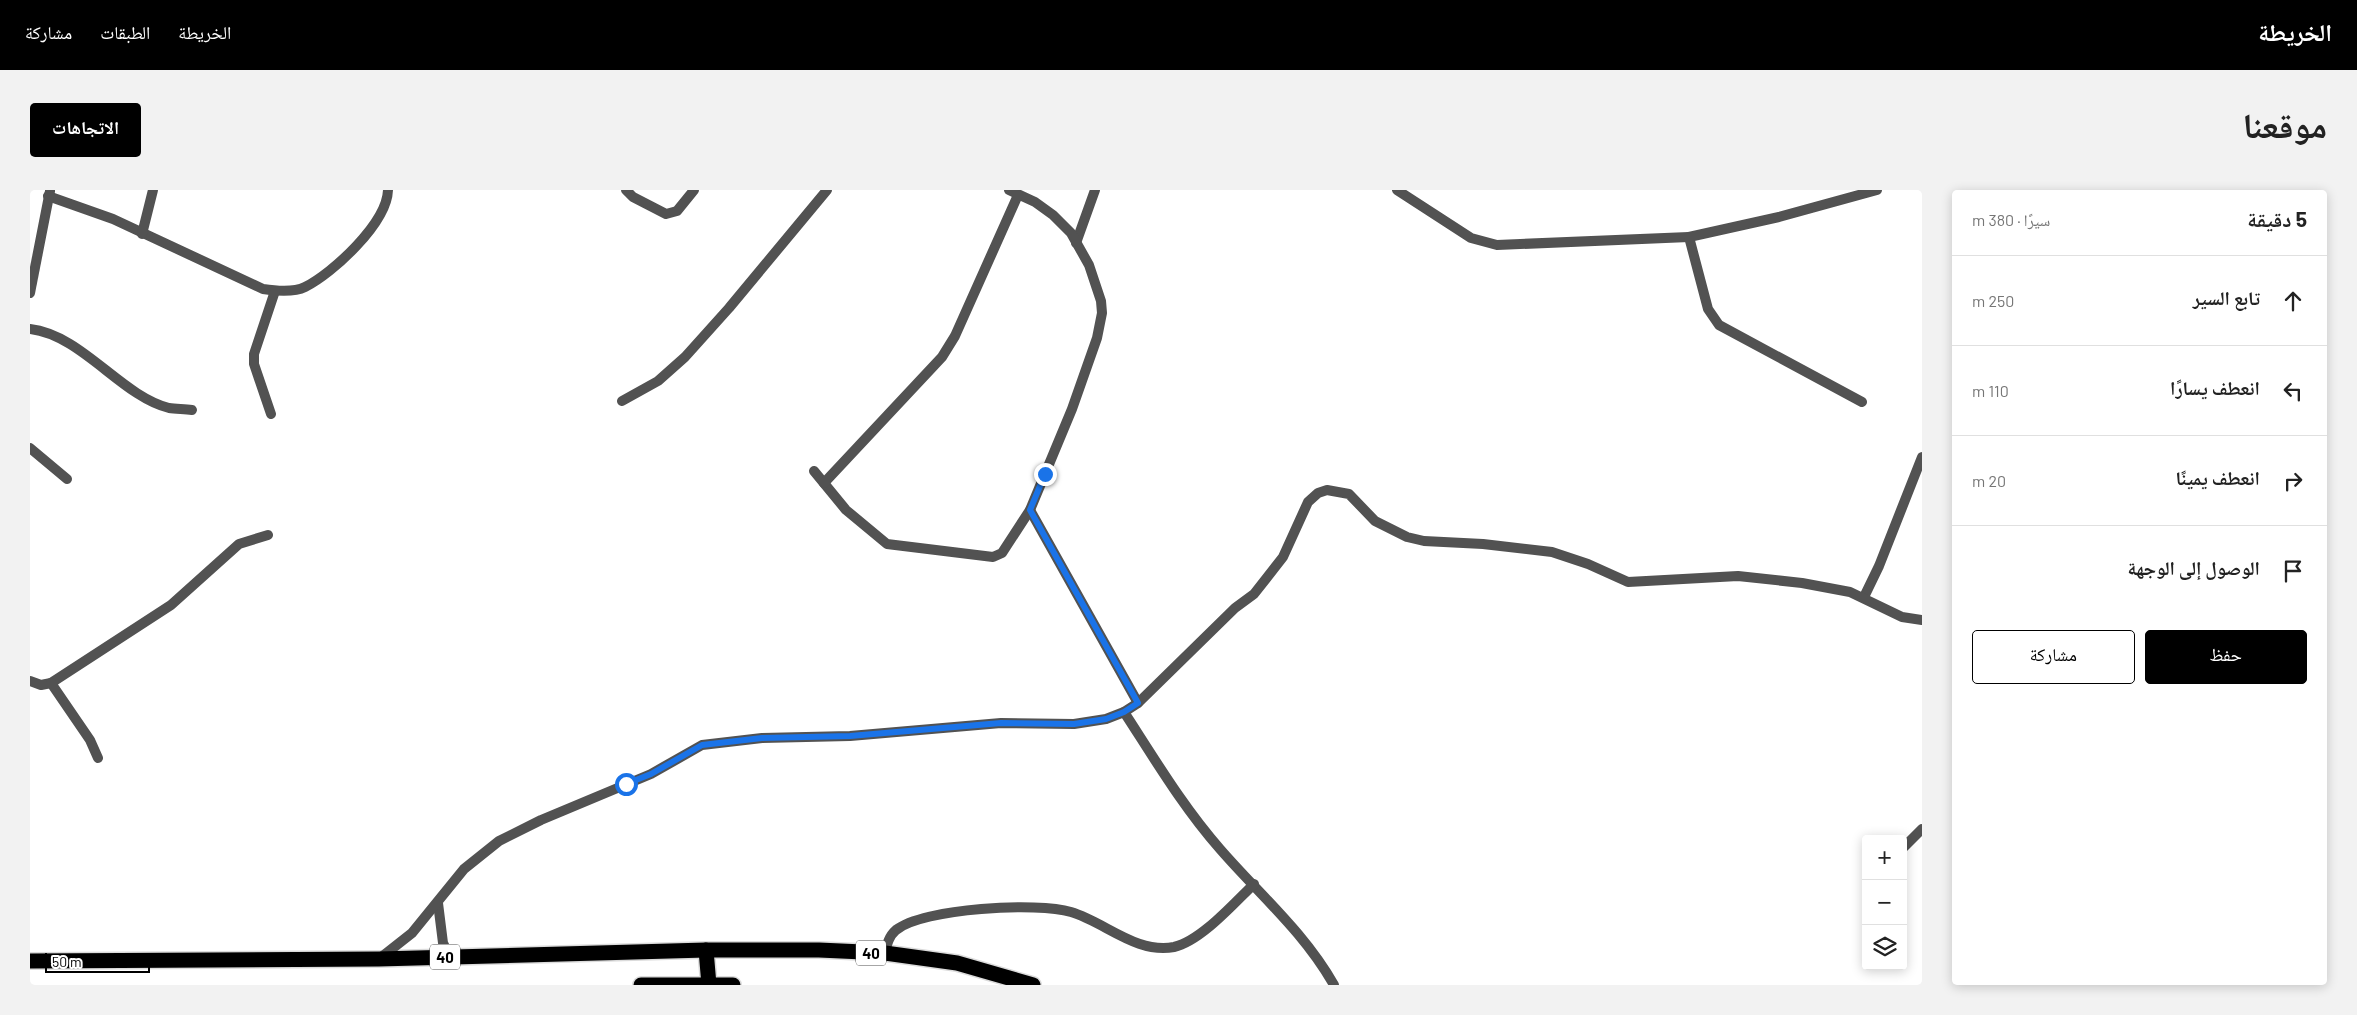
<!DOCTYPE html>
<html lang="ar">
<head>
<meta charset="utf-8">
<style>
	body { margin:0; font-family:Barlow,"Noto Naskh Arabic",sans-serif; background:#f2f2f2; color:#222; direction:rtl }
	.controls { position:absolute; right:15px; bottom:15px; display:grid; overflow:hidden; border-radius:5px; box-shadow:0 2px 12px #0003 }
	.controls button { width:45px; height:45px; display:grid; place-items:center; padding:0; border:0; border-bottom:1px solid #e0e0e0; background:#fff; color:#222; font:25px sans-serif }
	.scale { position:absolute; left:15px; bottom:12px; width:105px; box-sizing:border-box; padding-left:5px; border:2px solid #000; border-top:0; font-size:14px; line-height:18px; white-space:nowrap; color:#000; -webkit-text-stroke:4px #fff; paint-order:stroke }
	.stop { position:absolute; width:15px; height:15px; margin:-11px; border:4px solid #1a73e8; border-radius:50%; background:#fff }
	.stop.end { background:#1a73e8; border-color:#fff; box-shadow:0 1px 5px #0008 }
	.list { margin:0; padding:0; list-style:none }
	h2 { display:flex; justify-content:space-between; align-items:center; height:65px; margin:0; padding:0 20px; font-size:21px }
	h2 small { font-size:16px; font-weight:400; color:#767676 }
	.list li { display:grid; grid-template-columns:32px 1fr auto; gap:15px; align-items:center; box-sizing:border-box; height:90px; padding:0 20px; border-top:1px solid #e0e0e0 }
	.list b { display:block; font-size:19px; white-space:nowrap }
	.list em { font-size:16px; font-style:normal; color:#767676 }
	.actions { display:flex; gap:10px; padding:15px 20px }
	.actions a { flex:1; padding:11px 0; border:1px solid #000; border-radius:5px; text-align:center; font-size:18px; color:#000 }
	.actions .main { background:#000; color:#fff }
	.icon { flex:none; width:28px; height:28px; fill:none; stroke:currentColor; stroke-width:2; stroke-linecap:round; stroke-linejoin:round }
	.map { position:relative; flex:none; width:1892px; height:795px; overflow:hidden; direction:ltr; border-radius:5px }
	header { display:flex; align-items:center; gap:30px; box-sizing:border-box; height:70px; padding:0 25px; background:#000; color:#fff }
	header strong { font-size:24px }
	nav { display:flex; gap:28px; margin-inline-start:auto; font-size:18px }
	.intro { display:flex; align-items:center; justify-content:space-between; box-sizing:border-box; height:120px; padding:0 30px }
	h1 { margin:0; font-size:35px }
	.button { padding:12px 22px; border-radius:5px; background:#000; color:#fff; font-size:18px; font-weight:700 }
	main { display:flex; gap:30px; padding:0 30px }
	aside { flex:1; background:#fff; border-radius:5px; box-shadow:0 2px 12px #0003 }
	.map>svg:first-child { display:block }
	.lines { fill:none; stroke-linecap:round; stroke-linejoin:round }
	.highway-casing { stroke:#dbdbdb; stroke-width:18 }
	.street { stroke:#525252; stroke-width:10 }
	.highway { stroke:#000; stroke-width:15 }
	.route { stroke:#1a73e8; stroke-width:6 }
	.labels { text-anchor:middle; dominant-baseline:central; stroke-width:4.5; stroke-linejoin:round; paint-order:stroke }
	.shield { fill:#fff; stroke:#4c4c4c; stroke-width:1 }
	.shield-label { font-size:15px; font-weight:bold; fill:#000 }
</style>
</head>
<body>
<header>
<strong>الخريطة</strong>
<nav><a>الخريطة</a><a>الطبقات</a><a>مشاركة</a></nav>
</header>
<div class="intro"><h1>موقعنا</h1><a class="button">الاتجاهات</a></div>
<main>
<aside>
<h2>5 دقيقة<small>سيرًا · 380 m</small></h2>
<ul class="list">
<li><svg class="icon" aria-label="ahead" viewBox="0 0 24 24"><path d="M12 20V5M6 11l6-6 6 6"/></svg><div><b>تابع السير</b></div><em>250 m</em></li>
<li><svg class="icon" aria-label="left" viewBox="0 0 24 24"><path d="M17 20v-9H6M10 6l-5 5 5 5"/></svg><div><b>انعطف يسارًا</b></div><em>110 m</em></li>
<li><svg class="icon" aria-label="right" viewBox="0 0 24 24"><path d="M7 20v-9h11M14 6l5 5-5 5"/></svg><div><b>انعطف يمينًا</b></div><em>20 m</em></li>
<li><svg class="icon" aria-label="arrive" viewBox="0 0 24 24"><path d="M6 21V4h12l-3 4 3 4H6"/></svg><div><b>الوصول إلى الوجهة</b></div></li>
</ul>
<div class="actions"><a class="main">حفظ</a><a>مشاركة</a></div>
</aside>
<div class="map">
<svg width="1892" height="795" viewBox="0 0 1892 795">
	<rect width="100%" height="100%" fill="#fff"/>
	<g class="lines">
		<g class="highway-casing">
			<g id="highway">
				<path d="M676 760 679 795"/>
				<path d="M0 771 349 769 676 760H789L855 763 927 773 1003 795"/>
				<path d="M611 795H703"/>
			</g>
		</g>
		<g class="street">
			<path d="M596 0 603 7 636 24 647 21 664 0"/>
			<path d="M1367 0 1441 48 1467 55 1659 47"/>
			<path d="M18 6 83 29 233 99C246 101 263 103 275 97 303 83 357 33 358 0"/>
			<path d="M112 44 123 0"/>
			<path d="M1046 53 1065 0"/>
			<path d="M0 103 20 1"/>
			<path d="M0 139C52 145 91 206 139 218 146 219 154 219 162 220"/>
			<path d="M592 211 628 191 655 167 699 118 797 0"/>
			<path d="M1832 212 1689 135 1678 119 1659 47 1749 27 1847 0"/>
			<path d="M241 224 224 174V164L245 101"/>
			<path d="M0 258 37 289"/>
			<path d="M784 281 816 320 857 354 963 367 972 363 1000 320 1042 219 1067 148 1072 123 1071 111 1059 75 1041 43 1023 25 1005 12 979 0"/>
			<path d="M794 293 912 167 925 146 988 5"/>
			<path d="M1000 320 1108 513"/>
			<path d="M1834 407 1849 376 1892 267"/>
			<path d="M0 491 11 495 21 493 141 415 209 354 238 345"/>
			<path d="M21 493 60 550 68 568"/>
			<path d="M1094 522C1124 568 1153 617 1190 659 1229 704 1274 742 1304 795"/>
			<path d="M1873 658 1892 639"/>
			<path d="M408 713 413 753 420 767"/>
			<path d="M855 763C857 754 859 746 866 740 893 718 1008 712 1041 722 1075 732 1106 764 1144 757 1171 751 1204 713 1224 694"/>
			<path d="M349 769 382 743 434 679 469 651 511 630 621 584 672 555 732 548 820 546 971 533 1044 534 1076 529 1094 522 1108 513 1205 418 1224 404 1253 367 1278 312 1288 303 1297 300 1319 304 1345 331 1377 347 1394 351 1453 354 1522 362 1558 374 1598 392 1708 386 1772 393 1820 402 1872 427 1892 430"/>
		</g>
		<use href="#highway" class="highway"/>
	</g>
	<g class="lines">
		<path class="route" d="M596 594 621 584 672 555 732 548 820 546 971 533 1044 534 1076 529 1094 522 1108 513 1000 320 1015 284"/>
	</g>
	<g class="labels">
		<g class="shield">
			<rect x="826" y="750.5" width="30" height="25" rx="4"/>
			<rect x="400" y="754.5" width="30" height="25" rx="4"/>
		</g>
		<g class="shield-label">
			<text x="841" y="763">40</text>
			<text x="415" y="767">40</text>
		</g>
	</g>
</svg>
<div class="controls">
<button>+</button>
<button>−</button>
<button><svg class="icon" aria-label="layers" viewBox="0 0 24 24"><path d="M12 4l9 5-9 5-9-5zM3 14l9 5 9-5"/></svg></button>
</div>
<div class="scale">50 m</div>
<div class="stop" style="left:596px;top:594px"></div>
<div class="stop end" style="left:1015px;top:284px"></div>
</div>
</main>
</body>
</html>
